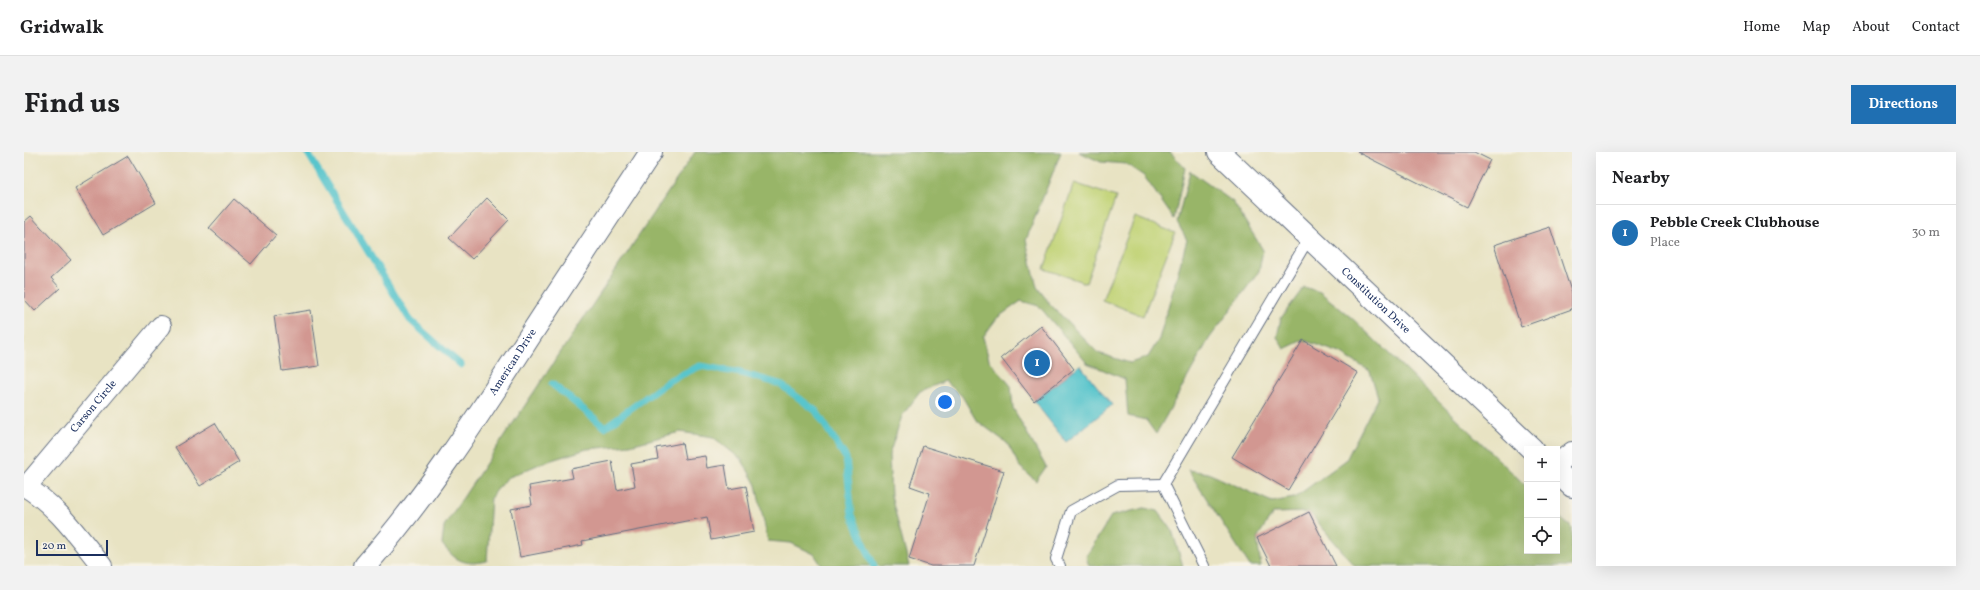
<!DOCTYPE html>
<html lang="en">
<head>
<meta charset="utf-8">
<style>
	body { margin:0; font-family:Vollkorn,serif; background:#f2f2f2; color:#202124 }
	.controls { position:absolute; right:12px; bottom:12px; display:grid; overflow:hidden; border-radius:0px; box-shadow:0 4px 16px #0002 }
	.controls button { width:36px; height:36px; display:grid; place-items:center; padding:0; border:0; border-bottom:1px solid #e0e0e0; background:#fff; color:#202124; font:20px sans-serif }
	.scale { position:absolute; left:12px; bottom:10px; width:72px; box-sizing:border-box; padding-left:4px; border:2px solid #1b2f5e; border-top:0; font-size:11px; line-height:14px; white-space:nowrap; color:#1b2f5e; -webkit-text-stroke:3px #f7f3e8; paint-order:stroke }
	.you { position:absolute; left:921px; top:250px; width:14px; height:14px; margin:-10px; border:3px solid #fff; border-radius:50%; background:#1a73e8; box-shadow:0 0 0 6px #1a73e833 }
	.badge { display:grid; place-items:center; width:26px; height:26px; border-radius:50%; background:#1f6fb2; color:#fff; font-size:13px; font-weight:700 }
	.pin { position:absolute; translate:-50% -50%; border:2px solid #fff; box-shadow:0 1px 4px #0006 }
	.list { margin:0; padding:0; list-style:none }
	h2 { display:flex; justify-content:space-between; align-items:center; height:52px; margin:0; padding:0 16px; font-size:17px }
	h2 small { font-size:13px; font-weight:400; color:#757577 }
	.list li { display:grid; grid-template-columns:26px 1fr auto; gap:12px; align-items:center; box-sizing:border-box; height:56px; padding:0 16px; border-top:1px solid #e0e0e0 }
	.list b { display:block; font-size:15px; white-space:nowrap }
	.list p { margin:0; font-size:13px; white-space:nowrap; color:#757577 }
	.list em { font-size:13px; font-style:normal; color:#757577 }
	.icon { flex:none; width:22px; height:22px; fill:none; stroke:currentColor; stroke-width:2; stroke-linecap:round; stroke-linejoin:round }
	.map { position:relative; flex:none; width:1548px; height:414px; overflow:hidden; border-radius:0px }
	header { display:flex; align-items:center; gap:24px; box-sizing:border-box; height:56px; padding:0 20px; background:#fff; border-bottom:1px solid #e0e0e0 }
	header strong { font-size:19px }
	nav { display:flex; gap:22px; margin-inline-start:auto; font-size:14px }
	.intro { display:flex; align-items:center; justify-content:space-between; box-sizing:border-box; height:96px; padding:0 24px }
	h1 { margin:0; font-size:28px }
	.button { padding:10px 18px; border-radius:0px; background:#1f6fb2; color:#fff; font-size:14px; font-weight:700 }
	main { display:flex; gap:24px; padding:0 24px }
	aside { flex:1; background:#fff; border-radius:0px; box-shadow:0 4px 16px #0002 }
	.map>svg:first-child { display:block }
	.green { fill:#c1d376; stroke:#6e816a }
	.forest { fill:#98b567; stroke:#5a7262 }
	.water { fill:#58c5cc; stroke:#3a7a95 }
	.lines { fill:none; stroke-linecap:round; stroke-linejoin:round }
	.stream { stroke:#58c5cc; stroke-width:7 }
	.building { fill:#d29791 }
	.service-casing { stroke:#636e81; stroke-width:12 }
	.minor-casing { stroke:#636e81; stroke-width:22 }
	.tertiary-casing { stroke:#636e81; stroke-width:24 }
	.service { stroke:#fff; stroke-width:10 }
	.minor { stroke:#fff; stroke-width:20 }
	.tertiary { stroke:#fff; stroke-width:22 }
	.labels { text-anchor:middle; dominant-baseline:central; stroke-width:3; stroke-linejoin:round; paint-order:stroke }
	.street-label { font-size:11px; fill:#1b2f5e; stroke:#f7f3e8 }
</style>
</head>
<body>
<header>
<strong>Gridwalk</strong>
<nav><a>Home</a><a>Map</a><a>About</a><a>Contact</a></nav>
</header>
<div class="intro"><h1>Find us</h1><a class="button">Directions</a></div>
<main>
<div class="map">
<svg width="1548" height="414" viewBox="0 0 1548 414">
	<rect width="100%" height="100%" fill="#f7f3e8"/>
	<filter id="ink" filterUnits="userSpaceOnUse"><feTurbulence type="fractalNoise" baseFrequency=".025" numOctaves="2"/><feDisplacementMap in="SourceGraphic" scale="8" xChannelSelector="R" yChannelSelector="G"/><feConvolveMatrix kernelMatrix="1 2 1 2 8 2 1 2 1" color-interpolation-filters="sRGB"/></filter>
	<filter id="wash" filterUnits="userSpaceOnUse"><feTurbulence type="fractalNoise" baseFrequency=".012" numOctaves="4" result="noise"/><feDisplacementMap in="SourceGraphic" scale="16" xChannelSelector="R" yChannelSelector="G"/><feGaussianBlur stdDeviation="0.9" result="paint"/><feColorMatrix in="noise" values="0 0 0 0 0 0 0 0 0 0 0 0 0 0 0 0 0 1.4 0 .05"/><feComposite in="paint" operator="in"/></filter>
	<g filter="url(#wash)">
		<rect width="100%" height="100%" fill="#e8e3c3"/>
		<g class="green">
			<path d="M1050 31 1092 45 1062 131 1020 117Z"/>
			<path d="M1111 65 1151 81 1119 164 1078 148Z"/>
		</g>
		<g class="forest">
			<path d="M671 0H1037L1002 88 1013 135 1026 152 1074 201 1106 211 1124 205 1135 187 1163 88 1153 70 1166 19 1209 50 1239 98 1235 119 1185 187 1132 282 1122 268 1104 264 1101 227 1063 211 1015 154 997 149 973 166 959 185 965 208 987 234 989 256 1022 315 1012 329 996 315 983 291 952 268 938 244 921 229 896 240 878 264 865 303 867 344 885 414H798L790 402 767 391 744 389 732 333 718 308 689 285 656 280 606 293 563 297 518 311 483 326 467 345 463 409C441 414 431 409 418 392L420 374Z"/>
			<path d="M1055 0H1146L1161 16 1150 67 1120 24 1102 12 1077 10Z"/>
			<path d="M1280 135 1296 140 1329 167 1503 335V399H1533V363L1548 376V414H1331L1285 360 1249 361 1233 386 1237 414H1226L1164 318 1184 321 1248 350 1270 346 1322 308 1354 245 1346 219 1316 201 1279 188 1260 197 1253 185 1257 166Z"/>
			<path d="M1120 356 1134 359 1148 378 1159 414H1065L1062 405 1087 364Z"/>
		</g>
		<path class="water" d="M1056 213 1088 253 1042 290 1010 249Z"/>
		<g class="lines">
			<g class="stream">
				<path d="M283 0 386 168 437 213"/>
				<path d="M528 232 581 275 646 228 676 214 717 221 756 232 792 259 822 306 828 363 850 414"/>
			</g>
		</g>
		<g id="blocks">
			<g class="building">
				<path d="M1333 0H1450L1466 8 1443 55Z"/>
				<path d="M104 4 132 51 79 83 51 36Z"/>
				<path d="M463 46 485 68 448 107 425 86Z"/>
				<path d="M210 47 252 83 227 112 185 76Z"/>
				<path d="M7 64 47 108 27 126 36 136 11 159 0 147V70Z"/>
				<path d="M1526 75 1548 142V157L1497 175 1470 93Z"/>
				<path d="M287 158 295 214 258 219 250 164Z"/>
				<path d="M1017 174 1050 217 1010 249 977 206Z"/>
				<path d="M1279 188 1334 221 1264 338 1208 305Z"/>
				<path d="M191 271 215 310 176 334 151 295Z"/>
				<path d="M658 291 661 307 681 304 683 316 701 313 705 337 722 334 730 380 687 388 683 365 558 389 559 393 496 405 487 357 508 353 505 334 549 326 547 317 588 309 593 338 611 334 607 312 634 307 632 296Z"/>
				<path d="M899 294 980 319 950 414H907L885 407 906 341 886 334Z"/>
				<path d="M1285 360 1312 414H1247L1233 386Z"/>
			</g>
		</g>
	</g>
	<g filter="url(#ink)">
		<use href="#blocks" fill-opacity="0" stroke="#636e81" stroke-width="1"/>
		<g class="lines">
			<g class="service-casing">
				<g id="service">
					<path d="M1139 332 1285 86"/>
					<path d="M1139 332 1180 414"/>
					<path d="M1036 414 1032 407 1047 359 1094 333 1139 332"/>
				</g>
			</g>
			<g class="minor-casing">
				<g id="minor">
					<path d="M1533 312 1548 300"/>
					<path d="M0 334C32 352 55 386 78 414"/>
					<path id="s1" d="M2 335 137 174"/>
				</g>
			</g>
			<g class="tertiary-casing">
				<g id="tertiary">
					<path id="s2" d="M1195 0 1508 297"/>
					<path d="M1533 320 1548 334"/>
					<path id="s3" d="M341 414C401 346 451 269 500 193 542 128 585 64 627 0"/>
				</g>
			</g>
			<use href="#service" class="service"/>
			<use href="#minor" class="minor"/>
			<use href="#tertiary" class="tertiary"/>
		</g>
	</g>
	<g class="labels">
		<g class="street-label">
			<text stroke="none"><textPath href="#s2" startOffset="216">Constitution Drive</textPath></text>
			<text stroke="none"><textPath href="#s3" startOffset="252">American Drive</textPath></text>
			<text stroke="none"><textPath href="#s1" startOffset="105">Carson Circle</textPath></text>
		</g>
	</g>
</svg>
<div class="controls">
<button>+</button>
<button>−</button>
<button><svg class="icon" aria-label="locate" viewBox="0 0 24 24"><circle cx="12" cy="12" r="6"/><path d="M12 2v4M12 18v4M2 12h4M18 12h4"/></svg></button>
</div>
<div class="scale">20 m</div>
<div class="you"></div>
<div class="pin badge" style="left:1013px;top:211px">1</div>
</div>
<aside>
<h2>Nearby<small></small></h2>
<ul class="list">
<li><span class="badge">1</span><div><b>Pebble Creek Clubhouse</b><p>Place</p></div><em>30 m</em></li>
</ul>
</aside>
</main>
</body>
</html>
